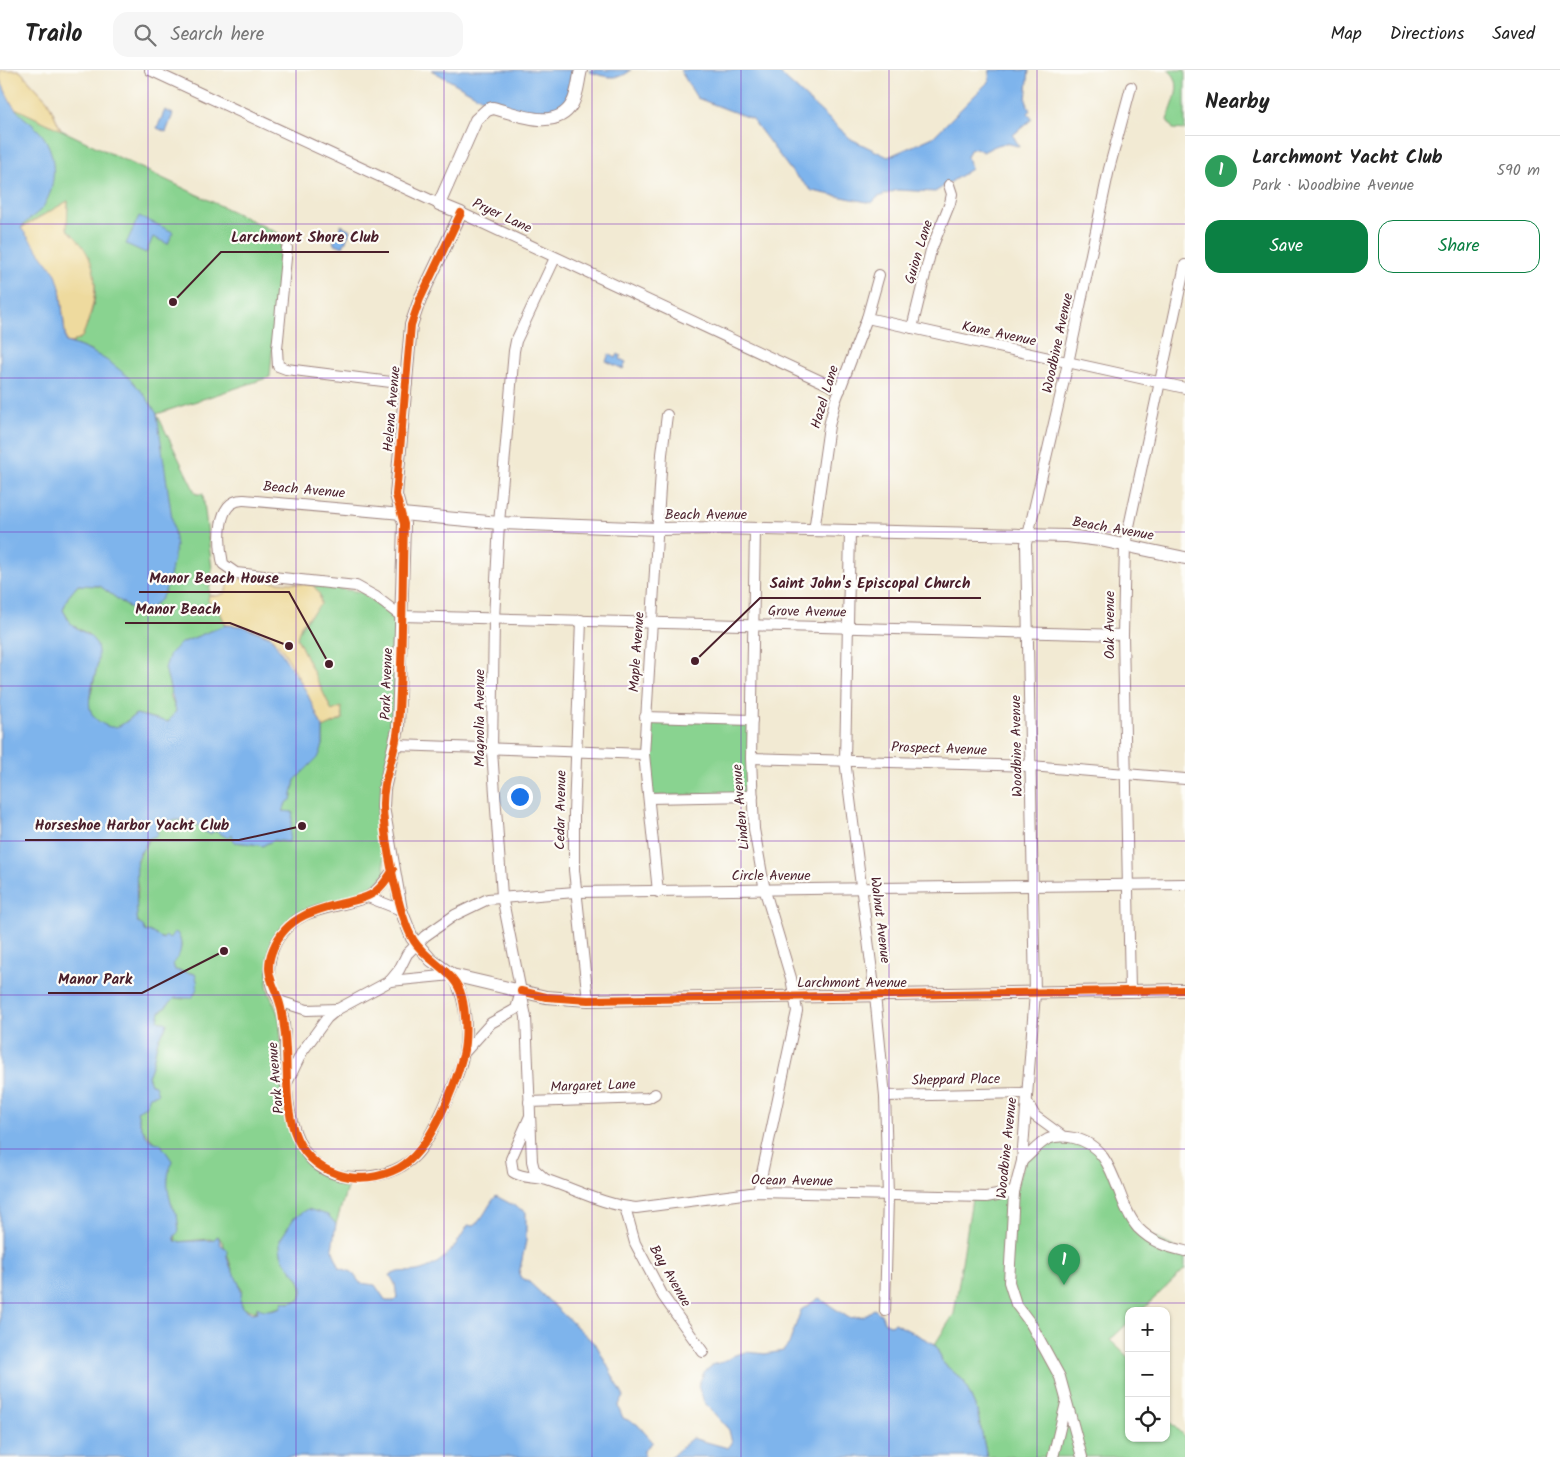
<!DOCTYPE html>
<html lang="en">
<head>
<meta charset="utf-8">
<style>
	body { margin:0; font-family:Kalam,sans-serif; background:#f6f6f6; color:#222 }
	.controls { position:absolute; right:15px; bottom:15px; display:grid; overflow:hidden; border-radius:10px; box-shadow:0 1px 4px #0004 }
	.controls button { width:45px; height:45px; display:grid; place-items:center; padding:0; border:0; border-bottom:1px solid #e0e0e0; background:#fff; color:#222; font:25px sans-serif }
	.you { position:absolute; left:519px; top:726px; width:18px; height:18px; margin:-12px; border:4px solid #fff; border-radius:50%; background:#1a73e8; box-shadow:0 0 0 8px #1a73e833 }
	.badge { display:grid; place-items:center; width:32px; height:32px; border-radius:50%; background:#0b8043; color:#fff; font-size:16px; font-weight:700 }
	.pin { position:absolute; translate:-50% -41px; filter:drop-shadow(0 1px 2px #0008) }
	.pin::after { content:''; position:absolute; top:26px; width:18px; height:15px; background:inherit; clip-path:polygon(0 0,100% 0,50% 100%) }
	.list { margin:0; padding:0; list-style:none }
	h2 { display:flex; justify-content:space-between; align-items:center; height:65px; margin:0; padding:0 20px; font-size:21px }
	h2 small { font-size:16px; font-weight:400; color:#767676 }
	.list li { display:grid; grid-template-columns:32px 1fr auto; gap:15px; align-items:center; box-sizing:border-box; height:70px; padding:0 20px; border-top:1px solid #e0e0e0 }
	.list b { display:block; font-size:19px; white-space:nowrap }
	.list p { margin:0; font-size:16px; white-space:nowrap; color:#767676 }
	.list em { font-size:16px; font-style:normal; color:#767676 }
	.actions { display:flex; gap:10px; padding:15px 20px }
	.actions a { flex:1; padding:11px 0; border:1px solid #0b8043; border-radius:15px; text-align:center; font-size:18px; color:#0b8043 }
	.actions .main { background:#0b8043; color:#fff }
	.icon { flex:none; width:28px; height:28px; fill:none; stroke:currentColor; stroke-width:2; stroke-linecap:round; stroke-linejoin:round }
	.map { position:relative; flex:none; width:1185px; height:1387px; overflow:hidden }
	header { display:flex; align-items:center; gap:30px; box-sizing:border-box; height:70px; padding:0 25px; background:#fff; border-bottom:1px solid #e0e0e0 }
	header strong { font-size:24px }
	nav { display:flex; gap:28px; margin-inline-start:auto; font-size:18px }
	.search { width:350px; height:45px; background:#f6f6f6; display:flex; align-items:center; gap:12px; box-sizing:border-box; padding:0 18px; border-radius:15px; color:#767676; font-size:19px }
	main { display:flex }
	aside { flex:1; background:#fff }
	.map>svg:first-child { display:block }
	.green { fill:#89d390; stroke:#6a795e }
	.sand { fill:#eeda9e; stroke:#9c7c64 }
	.water { fill:#7eb4ec; stroke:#646a8c }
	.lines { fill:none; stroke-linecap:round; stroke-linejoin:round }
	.minor-casing { stroke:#9e847f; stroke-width:12 }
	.tertiary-casing { stroke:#9e847f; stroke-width:14 }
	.minor { stroke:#fff; stroke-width:10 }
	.tertiary { stroke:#fff; stroke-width:12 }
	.cycleway-casing { stroke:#fdfcf7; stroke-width:11 }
	.cycleway { stroke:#e8590c; stroke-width:8 }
	.grid { fill:none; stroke:#7b2cbf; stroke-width:1; stroke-opacity:0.55 }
	.labels { text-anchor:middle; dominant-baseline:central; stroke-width:4.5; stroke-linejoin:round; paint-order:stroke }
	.street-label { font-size:14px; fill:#4a1f2b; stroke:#fdfcf7 }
	.leader { fill:none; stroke:#4a1f2b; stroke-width:2 }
	.callout-dot { fill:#4a1f2b; stroke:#fdfcf7; stroke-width:2 }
	.callout-label { font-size:15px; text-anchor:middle; font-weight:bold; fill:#4a1f2b; stroke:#fdfcf7; stroke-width:4.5; stroke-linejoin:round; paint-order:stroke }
</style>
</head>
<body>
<header>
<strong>Trailo</strong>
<div class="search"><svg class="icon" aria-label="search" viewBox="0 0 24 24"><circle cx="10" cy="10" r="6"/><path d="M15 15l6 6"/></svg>Search here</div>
<nav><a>Map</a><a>Directions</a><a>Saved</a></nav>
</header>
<main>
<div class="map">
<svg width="1185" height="1387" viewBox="0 0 1185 1387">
	<rect width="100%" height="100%" fill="#fdfcf7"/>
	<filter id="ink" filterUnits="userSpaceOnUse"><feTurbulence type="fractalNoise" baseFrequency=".02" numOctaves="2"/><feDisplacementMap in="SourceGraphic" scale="10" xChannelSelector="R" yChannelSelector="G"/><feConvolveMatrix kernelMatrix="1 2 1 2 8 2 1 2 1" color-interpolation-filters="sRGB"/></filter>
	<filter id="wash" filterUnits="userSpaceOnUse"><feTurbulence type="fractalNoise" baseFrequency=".0096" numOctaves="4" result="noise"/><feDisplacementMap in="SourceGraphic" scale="20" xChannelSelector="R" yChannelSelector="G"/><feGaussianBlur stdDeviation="1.12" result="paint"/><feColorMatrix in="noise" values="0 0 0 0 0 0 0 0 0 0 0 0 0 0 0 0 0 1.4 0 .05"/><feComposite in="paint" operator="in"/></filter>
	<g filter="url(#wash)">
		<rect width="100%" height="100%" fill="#f2ead3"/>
		<g class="green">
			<path d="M1168 0H1185V60L1173 59 1167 50C1173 33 1185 12 1168 0Z"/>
			<path d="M13 37 282 165 270 307 157 344 196 424H203L212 499 208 531 220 542 226 555 181 573 170 625 176 641 168 652 136 644 117 658 111 659 94 650 88 636 97 597 88 564 72 555 63 540 68 527 78 515 100 516 131 539 93 282 71 273 82 267C94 237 102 219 87 188 81 175 77 168 67 159L68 131 21 158Z"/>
			<path d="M313 515 361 522 392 546 396 552 395 657 380 752 385 803 376 814 361 824 317 835 282 857C279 871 268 899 267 912 267 925 279 939 280 953 285 1012 269 1097 349 1111L336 1154 327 1145 291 1199C300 1209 305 1216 300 1230L289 1233 283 1231 281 1237 265 1241 256 1239 257 1242 243 1238 240 1230 242 1219C230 1205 229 1178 218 1166L213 1170 209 1169 176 1172 174 1142 167 1121 168 1101 155 1073 142 1059 137 1041C150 1033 154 1020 148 1006 154 994 154 983 158 970 160 964 165 962 167 953L158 950 160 942 175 928 184 929 195 904 175 900 173 894 181 877 180 869C165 870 143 867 138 851 135 842 137 828 138 820 138 815 136 810 136 804 136 788 145 772 157 761L156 758C165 750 188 746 198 755 201 757 202 760 206 763L215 761 225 766 232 764 234 772C242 773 257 774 262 776L274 770 293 743 283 741 286 733 291 729 295 710 323 675V658L343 649 332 641 297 568C301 549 316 547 321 527Z"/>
			<path d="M648 649 749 653 750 723 650 726 647 694Z"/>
			<path d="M1061 1066 1098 1082 1136 1157 1185 1183V1199L1141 1241H1129V1252L1110 1270 1129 1288V1368H1166V1348L1185 1367V1387H987L977 1341 964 1311 943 1293 935 1274 954 1244 972 1128 1015 1123C1024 1088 1026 1081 1061 1066Z"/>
		</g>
		<g class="sand">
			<path d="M0 0H18L21 2 48 31 61 60 13 37 0 10Z"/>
			<path d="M68 131 67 159C104 192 99 225 82 267L71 273 66 272 60 218 21 158Z"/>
			<path d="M231 508 313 515 319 523 321 534 301 555 297 568 332 641 341 637 343 649 323 658C313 637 288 580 271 567 259 559 240 556 226 555L220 542 208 531 209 525 217 526 225 523Z"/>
		</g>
		<g class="water">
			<path d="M431 0H574L568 32 548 46 493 35Z"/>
			<path d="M590 0H631C619 11 605 7 590 2Z"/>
			<path d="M680 0H776L851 69 888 87 933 67 989 11 990 0H1029L1026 30 1030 41 1028 43 1032 49 1013 65 1019 77C1004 70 997 75 983 82L976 78 970 80 967 87 971 99 935 122 897 120 878 127 872 133 812 121 792 102 752 49 697 28Z"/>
			<path d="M0 10C5 18 8 30 14 37 20 46 32 53 39 61 57 80 58 115 43 137 37 145 27 149 21 158L56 204 60 218 66 272C105 283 137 309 157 344L176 476 169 512 161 529 152 537 143 540 131 539 100 516 78 515 68 527 63 540C66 545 69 553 74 556 81 562 93 565 97 576 105 602 72 638 103 654 117 662 124 653 136 644L168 652 176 641 165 598 170 583 181 573 226 555 242 556 271 567 306 621 323 658V675L319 686 295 710 291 730 286 733 283 741 293 742 289 772 274 770 262 776C257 774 242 773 234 772L232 764 228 768 215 761 210 764C203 762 202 758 197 755 187 746 165 750 156 758L158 765 148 769C146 776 142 780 138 786 136 790 136 847 138 853L143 856 146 862 149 861 163 869 166 866 169 869 174 862 177 863C184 873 181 885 173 894L175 900 195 904C199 914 198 919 192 928H175L160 942 158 950 167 953C166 960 160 964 158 970 154 983 154 994 148 1006L151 1014 155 1015 158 1024 150 1026 146 1036 137 1041C140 1054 144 1072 160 1073L173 1092C164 1108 168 1125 174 1141L177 1143 179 1161 174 1167 176 1172 213 1170 218 1166 221 1175 227 1179C224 1197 247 1215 240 1230L243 1238 252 1243 258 1242 257 1237C264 1242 273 1240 281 1237L283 1231 289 1233 300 1230C308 1209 292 1204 283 1189 280 1183 280 1176 280 1170L294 1148 308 1139 328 1145 336 1154 332 1179 340 1198 352 1202 360 1213 375 1215 386 1231H394L397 1228 395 1214 390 1205C404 1199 404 1203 417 1201 444 1195 455 1177 468 1155L473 1156C483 1150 488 1135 496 1126L526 1142V1171L519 1204 521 1208 528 1211 597 1276 624 1327 618 1336 623 1348 637 1354 653 1372 644 1380V1387H0Z"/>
			<path d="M165 40 173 44 166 62 157 58Z"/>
			<path d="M139 146 173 162 168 174 153 167 146 183 126 174Z"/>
			<path d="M341 155 351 160 343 177 333 173Z"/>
			<path d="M609 284 616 288 618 284 621 286 620 289 626 292 623 299 606 291Z"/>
			<path d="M819 1228 849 1248 864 1246 874 1239 882 1245 884 1252 890 1255 894 1253 935 1274 943 1293 964 1311 977 1341 987 1387H671L692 1368 728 1378 732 1373 729 1360 704 1332 698 1316 704 1302 714 1294 723 1292 735 1285 746 1282 765 1284 783 1281 789 1274 801 1240Z"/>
		</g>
	</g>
	<g filter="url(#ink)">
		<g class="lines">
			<g class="minor-casing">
				<g id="minor">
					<path d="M150 0 439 134"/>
					<path d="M461 143 840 320"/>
					<path d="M287 178 277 279 278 296 286 299 407 314"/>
					<path d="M867 248 1185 318"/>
					<path d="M912 258 931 180 950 133 952 124 949 115"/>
					<path d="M402 444 244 430C215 429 219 475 223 494L236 503 356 516 376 527 401 546 1123 565"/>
					<path d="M755 460 751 688 754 759 765 821 791 908 797 941 758 1122"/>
					<path d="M814 461 829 356 835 332 867 248 879 205"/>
					<path d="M850 462 845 690 875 925 885 1026 888 1126 885 1241"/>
					<path d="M581 550 574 744V800L588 930"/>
					<path d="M645 647 752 650"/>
					<path d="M396 675 644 684"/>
					<path d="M751 688 1031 696 1185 709"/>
					<path d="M649 728 753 726"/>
					<path d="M658 822 644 684 662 384 667 345"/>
					<path d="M368 827 401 840"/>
					<path d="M390 911 452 905C466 928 468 956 464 982 460 1005 431 1071 414 1087 400 1101 378 1107 359 1107 284 1109 286 1023 285 970 285 958 283 945 280 933 278 928 275 924 273 920 266 903 269 884 278 869 299 835 335 840 367 827 378 822 386 809 393 800"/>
					<path d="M1130 921 1123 565 1125 475 1185 195"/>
					<path d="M279 931 307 940 337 939"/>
					<path d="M464 983 491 953 516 939 520 925"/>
					<path d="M286 1015 302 982 327 948 338 939 390 911 399 900 407 884 425 866 455 845 488 829 575 822 1185 814"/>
					<path d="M885 1026 1027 1023"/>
					<path d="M529 1032 648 1028 655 1024"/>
					<path d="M1027 1032 1035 1046 1061 1065"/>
					<path d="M530 1046 511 1089 513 1102C523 1109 535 1106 547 1110 577 1120 604 1135 636 1138L758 1122 986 1127 1014 1122"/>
					<path d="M1022 1091C1031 1084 1038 1074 1048 1069 1057 1065 1065 1066 1074 1068 1117 1077 1114 1130 1138 1158 1152 1172 1166 1177 1185 1181"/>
					<path d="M545 1109 534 1099 532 1091 526 947 502 826 492 680 494 549 499 453 514 281 516 271 555 188"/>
					<path d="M625 1137 635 1173 663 1226 703 1282"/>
					<path d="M1053 1387 1066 1333"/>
					<path d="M1082 1387 1060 1307 1031 1254 1016 1234 1009 1212 1014 1122 1022 1091 1035 923 1026 474 1068 293 1109 99 1131 17"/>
				</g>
			</g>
			<g class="tertiary-casing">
				<g id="tertiary">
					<path d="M581 0C578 11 578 24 572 34 556 62 517 44 493 38L487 40 476 50 439 134 461 143 420 229 411 255 396 425 404 454 398 659 384 719 383 737 401 840 412 868 431 890 452 905 546 927 588 930 1185 920"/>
					<path d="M402 444 499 453 658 459 719 458 1067 466 1100 470 1185 488"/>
				</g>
			</g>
			<use href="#minor" class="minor"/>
			<use href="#tertiary" class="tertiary"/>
			<g class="cycleway-casing">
				<g id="cycleway">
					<path d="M393 800C387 809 380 820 370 825 363 829 355 830 348 832 317 839 286 846 273 879 263 903 274 913 280 934 282 941 283 949 284 957 292 1009 273 1082 337 1104 357 1111 380 1108 399 1098 430 1081 454 1019 463 985 467 968 466 943 462 927 456 901 428 893 414 871 398 846 384 768 383 737 382 709 396 684 398 657 403 590 402 522 404 454L396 425 411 255 420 229 461 143"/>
					<path d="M521 921 546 927 588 930 1185 920"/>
				</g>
			</g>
			<use href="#cycleway" class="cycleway"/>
		</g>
	</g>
	<path class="grid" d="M148 0V1387M296 0V1387M444 0V1387M592 0V1387M741 0V1387M889 0V1387M1037 0V1387M0 154H1185M0 308H1185M0 462H1185M0 616H1185M0 771H1185M0 925H1185M0 1079H1185M0 1233H1185"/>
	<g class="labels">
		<g class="street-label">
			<text transform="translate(502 146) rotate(25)">Pryer Lane</text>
			<text transform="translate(919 182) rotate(-73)">Guion Lane</text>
			<text transform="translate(999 264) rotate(12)">Kane Avenue</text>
			<text transform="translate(1058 273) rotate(-78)">Woodbine Avenue</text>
			<text transform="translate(825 327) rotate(-73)">Hazel Lane</text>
			<text transform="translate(392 339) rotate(-85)">Helena Avenue</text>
			<text transform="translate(304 420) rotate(5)">Beach Avenue</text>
			<text x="706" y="445">Beach Avenue</text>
			<text transform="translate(1113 459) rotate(10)">Beach Avenue</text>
			<text transform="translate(807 542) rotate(1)">Grove Avenue</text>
			<text transform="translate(1110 555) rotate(-90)">Oak Avenue</text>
			<text transform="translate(637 582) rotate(-86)">Maple Avenue</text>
			<text transform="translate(387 614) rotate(-88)">Park Avenue</text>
			<text transform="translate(480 648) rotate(-90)">Magnolia Avenue</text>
			<text transform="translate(1017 676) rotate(-91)">Woodbine Avenue</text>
			<text transform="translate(939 679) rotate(2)">Prospect Avenue</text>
			<text transform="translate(741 737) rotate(-95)">Linden Avenue</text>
			<text transform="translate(561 740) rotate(-89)">Cedar Avenue</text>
			<text x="771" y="806">Circle Avenue</text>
			<text transform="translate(880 850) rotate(83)">Walnut Avenue</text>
			<text x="852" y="913">Larchmont Avenue</text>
			<text transform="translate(276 1008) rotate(-95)">Park Avenue</text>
			<text transform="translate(956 1010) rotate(-1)">Sheppard Place</text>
			<text transform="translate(593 1016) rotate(-2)">Margaret Lane</text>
			<text transform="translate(1007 1078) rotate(-84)">Woodbine Avenue</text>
			<text transform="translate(792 1111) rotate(1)">Ocean Avenue</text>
			<text transform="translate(670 1206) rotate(60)">Bay Avenue</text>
		</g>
	</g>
	<path class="leader" d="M173 232L221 182H389M329 594L289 522H139M695 591L760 528H981M289 576L230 553H125M302 756L239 770H25M224 881L142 923H48"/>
	<g class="callout-dot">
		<circle cx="173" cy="232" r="5"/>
		<circle cx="329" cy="594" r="5"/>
		<circle cx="695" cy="591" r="5"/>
		<circle cx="289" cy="576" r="5"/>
		<circle cx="302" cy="756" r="5"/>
		<circle cx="224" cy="881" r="5"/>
	</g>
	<g class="callout-label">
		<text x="305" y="172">Larchmont Shore Club</text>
		<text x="214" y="513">Manor Beach House</text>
		<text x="870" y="518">Saint John's Episcopal Church</text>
		<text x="178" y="544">Manor Beach</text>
		<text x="132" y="760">Horseshoe Harbor Yacht Club</text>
		<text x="95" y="914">Manor Park</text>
	</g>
</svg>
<div class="controls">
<button>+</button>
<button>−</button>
<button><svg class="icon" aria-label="locate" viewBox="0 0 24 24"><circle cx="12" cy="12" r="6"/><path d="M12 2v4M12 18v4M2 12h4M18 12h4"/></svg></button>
</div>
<div class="you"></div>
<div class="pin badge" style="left:1064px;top:1215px;background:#2e9e5b">1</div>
</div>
<aside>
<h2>Nearby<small></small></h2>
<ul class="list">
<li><span class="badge" style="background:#2e9e5b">1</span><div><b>Larchmont Yacht Club</b><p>Park · Woodbine Avenue</p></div><em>590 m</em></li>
</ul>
<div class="actions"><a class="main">Save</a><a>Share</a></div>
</aside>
</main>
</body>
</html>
